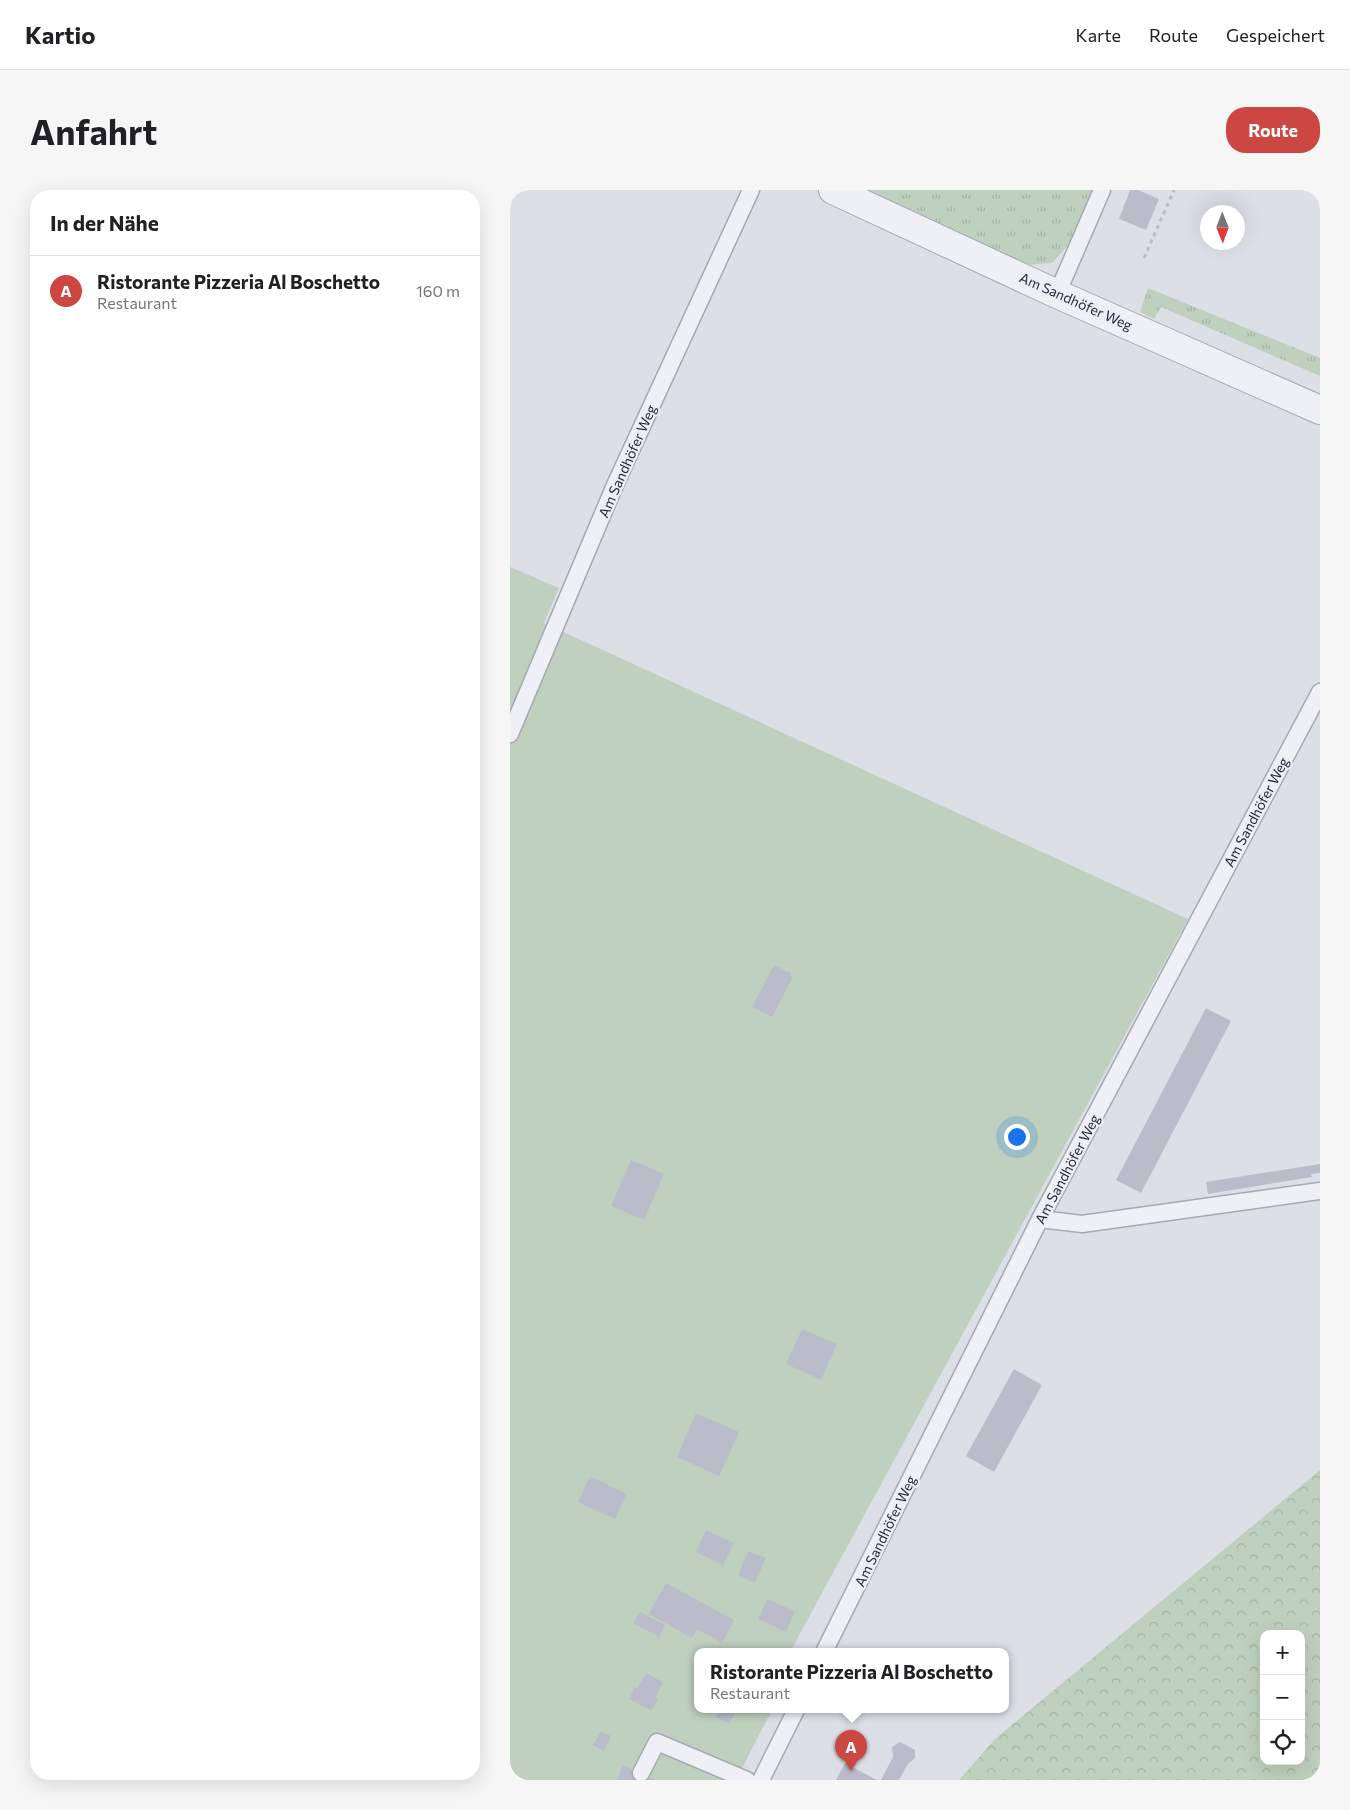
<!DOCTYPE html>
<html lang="de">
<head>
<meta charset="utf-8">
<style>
	body { margin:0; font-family:Commissioner,sans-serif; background:#f6f6f6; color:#202124 }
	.controls { position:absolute; right:15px; bottom:15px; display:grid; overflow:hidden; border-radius:10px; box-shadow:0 5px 20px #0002 }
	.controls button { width:45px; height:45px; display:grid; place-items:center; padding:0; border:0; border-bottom:1px solid #e0e0e0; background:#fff; color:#202124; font:25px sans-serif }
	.compass { position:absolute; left:690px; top:15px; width:45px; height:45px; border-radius:50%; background:#fff; box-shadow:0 5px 20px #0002; rotate:179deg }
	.you { position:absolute; left:506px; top:946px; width:18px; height:18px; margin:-12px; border:4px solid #fff; border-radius:50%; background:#1a73e8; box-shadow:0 0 0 8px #1a73e833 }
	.badge { display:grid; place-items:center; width:32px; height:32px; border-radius:50%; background:#cc4742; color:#fff; font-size:16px; font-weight:700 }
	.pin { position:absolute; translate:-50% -41px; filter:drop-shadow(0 1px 2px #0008) }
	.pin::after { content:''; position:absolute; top:26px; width:18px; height:15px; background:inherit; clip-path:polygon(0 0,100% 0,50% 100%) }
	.popup { position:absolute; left:184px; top:1458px; width:315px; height:65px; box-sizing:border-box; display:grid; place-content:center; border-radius:10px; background:#fff; filter:drop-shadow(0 1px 4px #0005); font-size:16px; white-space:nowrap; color:#757577 }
	.popup b { font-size:19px; color:#202124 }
	.popup::after { content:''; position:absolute; left:50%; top:100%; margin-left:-10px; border:10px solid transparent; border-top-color:#fff }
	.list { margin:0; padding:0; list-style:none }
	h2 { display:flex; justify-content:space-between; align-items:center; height:65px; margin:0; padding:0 20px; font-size:21px }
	h2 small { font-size:16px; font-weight:400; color:#757577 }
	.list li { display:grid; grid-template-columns:32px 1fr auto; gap:15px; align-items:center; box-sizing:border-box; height:70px; padding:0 20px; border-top:1px solid #e0e0e0 }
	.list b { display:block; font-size:19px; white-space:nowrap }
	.list p { margin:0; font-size:16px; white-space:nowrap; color:#757577 }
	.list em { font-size:16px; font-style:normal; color:#757577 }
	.icon { flex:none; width:28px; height:28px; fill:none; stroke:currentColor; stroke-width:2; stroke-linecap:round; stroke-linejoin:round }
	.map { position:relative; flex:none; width:810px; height:1590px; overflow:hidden; border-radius:20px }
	header { display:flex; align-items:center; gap:30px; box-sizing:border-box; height:70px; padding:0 25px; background:#fff; border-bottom:1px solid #e0e0e0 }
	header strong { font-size:24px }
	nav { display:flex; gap:28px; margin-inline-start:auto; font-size:18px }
	.intro { display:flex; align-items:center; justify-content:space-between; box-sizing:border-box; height:120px; padding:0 30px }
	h1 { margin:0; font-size:35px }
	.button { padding:12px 22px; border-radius:20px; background:#cc4742; color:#fff; font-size:18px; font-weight:700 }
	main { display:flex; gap:30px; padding:0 30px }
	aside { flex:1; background:#fff; border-radius:20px; box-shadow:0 5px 20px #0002 }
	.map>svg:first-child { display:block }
	.grass { fill:url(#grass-tufts) }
	.forest { fill:url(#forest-crowns); fill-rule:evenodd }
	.green { fill:#bfd0be }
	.building { fill:#babdc9 }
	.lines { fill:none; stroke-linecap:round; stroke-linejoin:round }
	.service-casing { stroke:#a6a9b4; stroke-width:19 }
	.minor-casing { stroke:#a6a9b4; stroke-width:30 }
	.path { stroke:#bbbdc5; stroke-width:3; stroke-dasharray:4 4; stroke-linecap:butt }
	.service { stroke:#eff0f5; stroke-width:16 }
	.minor { stroke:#eff0f5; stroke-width:28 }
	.labels { text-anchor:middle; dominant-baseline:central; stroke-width:4.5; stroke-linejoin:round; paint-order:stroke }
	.street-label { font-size:14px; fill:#272b3d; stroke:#eceef4 }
</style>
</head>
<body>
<header>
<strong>Kartio</strong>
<nav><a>Karte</a><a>Route</a><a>Gespeichert</a></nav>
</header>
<div class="intro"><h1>Anfahrt</h1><a class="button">Route</a></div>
<main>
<aside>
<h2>In der Nähe<small></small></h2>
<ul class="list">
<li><span class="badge">A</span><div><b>Ristorante Pizzeria Al Boschetto</b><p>Restaurant</p></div><em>160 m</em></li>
</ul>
</aside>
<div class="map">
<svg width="810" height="1590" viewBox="0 0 810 1590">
	<defs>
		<pattern id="grass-tufts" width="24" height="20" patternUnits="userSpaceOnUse" patternTransform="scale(1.25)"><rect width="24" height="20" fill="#bfd0be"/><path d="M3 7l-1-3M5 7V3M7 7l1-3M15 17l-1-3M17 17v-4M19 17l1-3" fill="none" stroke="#a4b3a4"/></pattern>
		<pattern id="forest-crowns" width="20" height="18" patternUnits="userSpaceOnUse" patternTransform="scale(1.25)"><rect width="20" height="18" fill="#bfd0be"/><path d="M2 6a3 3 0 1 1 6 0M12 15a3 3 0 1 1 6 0" fill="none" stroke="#a4b3a4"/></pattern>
	</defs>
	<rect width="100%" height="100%" fill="#dddfe7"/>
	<g class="grass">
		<path d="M352 0H582L560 53 542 73 515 75Z"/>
		<path d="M638 98 810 168V186L651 117 644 129 630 122Z"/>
	</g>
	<path class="forest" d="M810 1280V1590H449L486 1548ZM754 1444H791V1571H754Z"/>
	<path class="green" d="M0 377 49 398 34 433 678 729 280 1462H187V1520H262L226 1590H0Z"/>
	<g class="building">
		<path d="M620 0H628L649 9 636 40 609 29Z"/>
		<path d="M264 775 281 783 280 786 283 787 262 827 242 817Z"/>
		<path d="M696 818 721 831 631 1003 606 990Z"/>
		<path d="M121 970 154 984 134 1030 101 1016Z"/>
		<path d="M810 974V983L801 984 802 987 698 1004 696 992Z"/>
		<path d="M292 1139 327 1154 311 1190 276 1174Z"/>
		<path d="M504 1179 532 1195 484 1282 456 1266Z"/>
		<path d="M186 1223 229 1242 209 1286 167 1267Z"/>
		<path d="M80 1286 117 1304 105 1329 68 1312Z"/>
		<path d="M196 1340 224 1353 213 1375 186 1362Z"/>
		<path d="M238 1361 256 1368 245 1393 228 1385Z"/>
		<path d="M156 1393 224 1430 212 1453 187 1439 182 1448 139 1424Z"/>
		<path d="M257 1409 285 1421 276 1442 248 1429Z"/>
		<path d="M130 1422 155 1435 149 1447 123 1433Z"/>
		<path d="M136 1483 153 1492 145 1508 148 1509 142 1521 119 1509 125 1497 127 1498Z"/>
		<path d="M210 1520H227L219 1534 206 1527Z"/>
		<path d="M91 1541 101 1546 94 1561 83 1555Z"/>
		<path d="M390 1552 405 1560V1568L398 1574 389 1590H371L383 1567 382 1557Z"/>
		<path d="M335 1573 367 1590H326Z"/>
		<path d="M113 1575 146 1590H107Z"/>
	</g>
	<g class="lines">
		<g class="service-casing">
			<g id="service">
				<path d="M547 104 592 0"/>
				<path d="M0 544 105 295 241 0"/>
				<path d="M530 1029 572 1034 810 1001"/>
				<path d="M314 1462 530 1029 810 502"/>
				<path d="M131 1583 147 1552 237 1590"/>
				<path d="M251 1590 286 1520"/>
			</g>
		</g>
		<g class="minor-casing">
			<path id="minor" d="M323 0 547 104 810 220"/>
		</g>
		<path class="path" d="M634 68 664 0"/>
		<use href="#service" class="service"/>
		<use href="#minor" class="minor"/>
	</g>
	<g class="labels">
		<g class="street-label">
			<text transform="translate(566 111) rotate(24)">Am Sandhöfer Weg</text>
			<text transform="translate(117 271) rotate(-66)">Am Sandhöfer Weg</text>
			<text transform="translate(746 622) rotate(-62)">Am Sandhöfer Weg</text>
			<text transform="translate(557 979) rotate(-62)">Am Sandhöfer Weg</text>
			<text transform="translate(375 1341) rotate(-64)">Am Sandhöfer Weg</text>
		</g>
	</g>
</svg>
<div class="controls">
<button>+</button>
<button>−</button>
<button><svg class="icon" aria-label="locate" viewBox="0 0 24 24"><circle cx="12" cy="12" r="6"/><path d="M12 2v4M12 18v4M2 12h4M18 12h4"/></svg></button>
</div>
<svg class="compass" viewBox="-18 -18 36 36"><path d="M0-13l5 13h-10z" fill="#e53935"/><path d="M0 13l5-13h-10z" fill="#757577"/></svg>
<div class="you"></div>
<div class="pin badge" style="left:341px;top:1581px">A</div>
<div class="popup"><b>Ristorante Pizzeria Al Boschetto</b>Restaurant</div>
</div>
</main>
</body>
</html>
